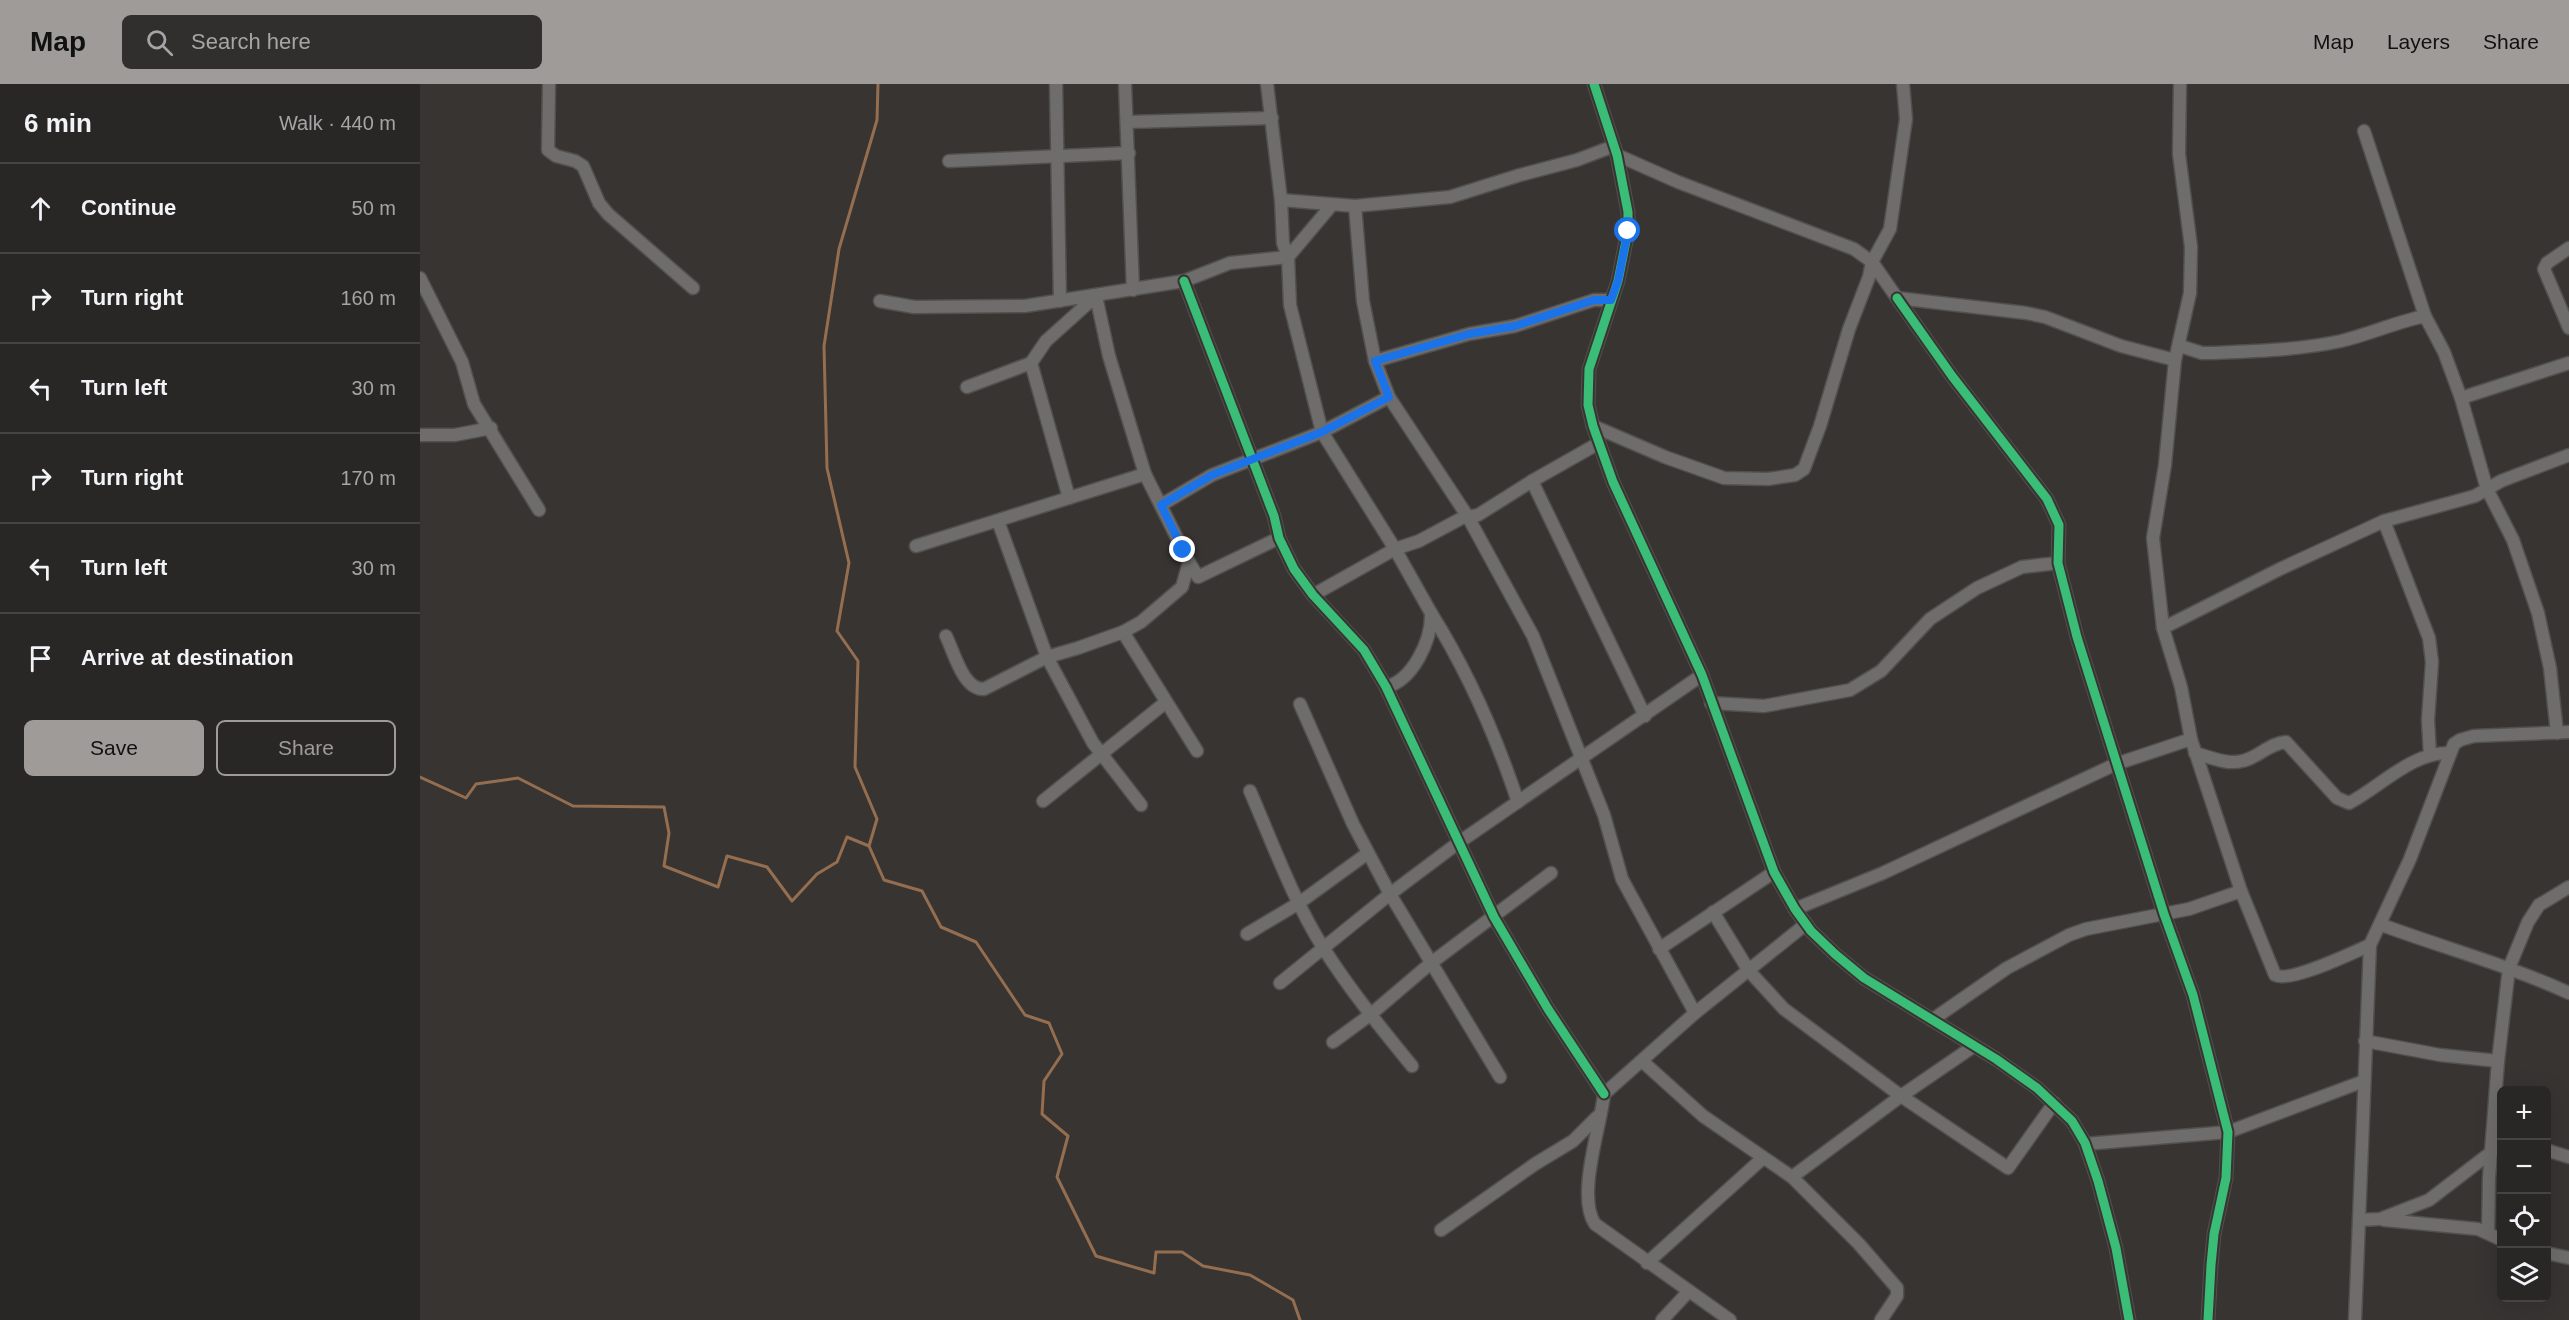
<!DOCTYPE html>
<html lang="en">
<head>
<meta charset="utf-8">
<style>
	body { margin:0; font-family:Helvetica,sans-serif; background:#312f2e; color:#f1f3f6 }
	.controls { position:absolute; right:18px; bottom:18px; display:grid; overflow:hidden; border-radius:9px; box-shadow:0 6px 24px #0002 }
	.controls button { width:54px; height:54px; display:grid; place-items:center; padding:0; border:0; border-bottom:2px solid #454443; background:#292726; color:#f1f3f6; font:30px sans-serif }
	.stop { position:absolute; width:18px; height:18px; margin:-14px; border:4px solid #1a73e8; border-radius:50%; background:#fff }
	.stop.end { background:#1a73e8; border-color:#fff; box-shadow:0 2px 6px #0008 }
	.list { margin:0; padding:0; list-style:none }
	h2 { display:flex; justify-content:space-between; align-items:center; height:78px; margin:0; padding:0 24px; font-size:26px }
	h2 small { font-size:20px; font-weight:400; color:#a5a5a7 }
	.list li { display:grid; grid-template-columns:39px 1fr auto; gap:18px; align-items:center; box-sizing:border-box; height:90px; padding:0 24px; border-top:2px solid #454443 }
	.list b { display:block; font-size:22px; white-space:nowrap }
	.list em { font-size:20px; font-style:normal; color:#a5a5a7 }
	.actions { display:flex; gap:12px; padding:18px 24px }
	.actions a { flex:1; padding:14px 0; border:2px solid #9e9b99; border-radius:9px; text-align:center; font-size:21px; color:#9e9b99 }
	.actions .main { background:#9e9b99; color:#111 }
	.icon { flex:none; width:33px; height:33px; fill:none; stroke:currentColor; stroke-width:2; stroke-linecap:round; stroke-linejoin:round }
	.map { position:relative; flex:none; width:2149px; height:1236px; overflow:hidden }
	header { display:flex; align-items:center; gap:36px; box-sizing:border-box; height:84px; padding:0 30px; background:#9e9b99; color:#111 }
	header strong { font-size:28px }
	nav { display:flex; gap:33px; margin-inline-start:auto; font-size:21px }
	.search { width:420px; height:54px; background:#312f2e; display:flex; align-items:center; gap:15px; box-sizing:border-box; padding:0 21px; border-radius:9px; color:#a5a5a7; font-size:22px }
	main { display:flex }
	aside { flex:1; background:#292726 }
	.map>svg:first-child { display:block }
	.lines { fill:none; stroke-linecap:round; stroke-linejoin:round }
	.stream { stroke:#956e50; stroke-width:3 }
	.minor-casing { stroke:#52504e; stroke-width:15 }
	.minor { stroke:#6e6d6c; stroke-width:12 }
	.cycleway-casing { stroke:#383431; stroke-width:13 }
	.cycleway { stroke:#3abd76; stroke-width:9 }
	.route { stroke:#1a73e8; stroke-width:8 }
</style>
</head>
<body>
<header>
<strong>Map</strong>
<div class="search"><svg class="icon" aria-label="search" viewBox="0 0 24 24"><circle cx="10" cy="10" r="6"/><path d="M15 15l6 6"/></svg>Search here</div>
<nav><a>Map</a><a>Layers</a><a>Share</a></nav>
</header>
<main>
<aside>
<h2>6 min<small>Walk · 440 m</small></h2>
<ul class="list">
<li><svg class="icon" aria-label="ahead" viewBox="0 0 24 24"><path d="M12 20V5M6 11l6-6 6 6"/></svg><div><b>Continue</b></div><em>50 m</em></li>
<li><svg class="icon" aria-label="right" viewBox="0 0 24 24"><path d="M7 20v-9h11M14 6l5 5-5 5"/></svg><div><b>Turn right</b></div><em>160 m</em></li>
<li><svg class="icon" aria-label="left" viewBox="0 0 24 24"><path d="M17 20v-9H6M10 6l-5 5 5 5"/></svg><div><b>Turn left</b></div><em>30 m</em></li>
<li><svg class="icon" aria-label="right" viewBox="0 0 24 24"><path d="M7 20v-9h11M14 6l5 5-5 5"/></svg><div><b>Turn right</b></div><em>170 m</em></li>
<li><svg class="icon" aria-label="left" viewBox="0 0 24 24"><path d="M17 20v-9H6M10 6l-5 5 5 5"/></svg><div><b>Turn left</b></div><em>30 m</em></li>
<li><svg class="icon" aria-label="arrive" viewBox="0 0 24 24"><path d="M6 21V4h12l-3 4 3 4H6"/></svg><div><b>Arrive at destination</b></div></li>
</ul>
<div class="actions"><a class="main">Save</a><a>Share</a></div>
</aside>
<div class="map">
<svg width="2149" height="1236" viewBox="0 0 2149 1236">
	<rect width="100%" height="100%" fill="#373432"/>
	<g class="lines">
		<g class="stream">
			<path d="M0 693 46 714 56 700 98 694 153 722 244 723 249 749 244 782 298 803 307 772 347 783 372 817 397 790 417 778 427 753 449 762 464 796 502 807 521 843 556 858 605 931 629 939 642 970 624 997 622 1030 648 1052 637 1093 676 1172 734 1189 736 1168H762L783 1182 830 1191 873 1216 880 1236"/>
			<path d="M449 762 457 735 435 683 438 577 417 547 429 479 407 384 404 262 419 165 457 36 458 0"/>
		</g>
		<g class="minor-casing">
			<g id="minor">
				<path d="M129 0 128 66 136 72 155 77 163 82 179 119 188 130 273 204"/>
				<path d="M636 0 640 217"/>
				<path d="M705 0 713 206"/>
				<path d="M847 0 861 116 863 159 868 173 870 221 902 348 975 465 1011 529C1012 556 993 596 966 603"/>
				<path d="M1174 0 1197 71 1208 128V147L1198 197 1169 285 1168 321 1173 342 1193 398 1282 591 1354 788 1375 825 1391 847 1415 870 1444 894 1576 975 1617 1004 1652 1037 1665 1059 1678 1097 1696 1164 1709 1236"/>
				<path d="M1760 0 1759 70 1771 163 1770 209 1755 276 1745 381 1733 454 1743 544 1761 603 1771 655 1821 807 1855 891C1870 899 1932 869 1950 861"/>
				<path d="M708 38 852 34"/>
				<path d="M1944 47 2005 232"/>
				<path d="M1197 71 1258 98 1434 165 1452 178 1477 214 1606 229 1625 233 1701 262 1755 276"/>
				<path d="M529 77 709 69"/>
				<path d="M861 116 935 122 1030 113 1100 91 1157 76 1194 62"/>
				<path d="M935 122 943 217 955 277 969 313 1048 433 1113 552 1184 731 1202 795 1275 929"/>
				<path d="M2149 164 2127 179 2124 185 2149 244"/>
				<path d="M0 194 42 278 54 320 119 426"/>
				<path d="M764 197 854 432 859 454 874 485 893 511 944 566 966 603 1074 833 1128 925 1184 1010"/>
				<path d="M1477 214 1532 292 1627 415 1639 441 1638 479 1657 553 1744 830 1773 911 1808 1048 1806 1094 1794 1150 1791 1181 1788 1236"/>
				<path d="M460 217 494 223 605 222 764 197 810 179 868 173 911 122"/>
				<path d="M1760 262 1782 269H1793C1835 267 1880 266 1921 257 1950 250 1976 238 2005 232L2024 268 2041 314 2067 405 2093 456 2118 529 2130 584 2137 649"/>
				<path d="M955 277 1049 250 1095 242 1174 216H1191"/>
				<path d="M611 279 649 414"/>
				<path d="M547 303 611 279 626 257 676 212 689 272 725 390 769 478"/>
				<path d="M2041 314 2149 279"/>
				<path d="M1173 342 1245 373 1304 394 1348 395 1375 391 1384 385 1400 342 1429 245 1449 193 1452 178 1470 145 1486 35 1483 0"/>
				<path d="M0 351H35L71 344"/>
				<path d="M1112 397 1225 632"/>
				<path d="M741 421 792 391 902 348 969 313"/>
				<path d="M578 437 627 573 673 659 721 721"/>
				<path d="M1964 437 2009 554 2012 578 2008 636 2010 671"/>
				<path d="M496 462 725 390"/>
				<path d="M893 511 975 465 999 457 1042 434 1058 431 1112 397 1179 359"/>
				<path d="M1011 529C1048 588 1076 652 1098 718"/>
				<path d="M1743 544 1860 485 1964 437 2055 412 2081 397 2149 371"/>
				<path d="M703 548 777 667"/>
				<path d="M526 552C534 568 543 606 564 605L627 573 658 564 703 548 721 538 762 503 769 478 778 493 859 454"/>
				<path d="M1291 619 1344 622 1430 606 1461 587 1510 535 1557 504 1602 483 1638 479"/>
				<path d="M880 620 933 740 970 810 1080 993"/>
				<path d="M1775 669C1789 673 1808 681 1822 677 1838 674 1849 659 1866 658L1917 714 1929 719C1960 703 1992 668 2029 669"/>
				<path d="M830 707C853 760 873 816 904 865 930 906 961 944 992 982"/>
				<path d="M623 717 746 618"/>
				<path d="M1375 825 1463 789 1696 680 1771 655"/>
				<path d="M1293 828 1329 887 1364 925 1481 1012 1588 1084 1634 1019"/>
				<path d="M1962 841C2024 864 2088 881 2149 909"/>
				<path d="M827 850 879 819 948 769"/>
				<path d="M1239 865 1354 788"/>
				<path d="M860 899 970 810 1038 759 1282 591"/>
				<path d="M1512 936 1587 884 1649 851 1666 845 1769 825 1821 807"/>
				<path d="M1945 957 2020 971 2078 977"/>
				<path d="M913 958 950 931 1011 879 1131 789"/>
				<path d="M1222 977 1283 1032 1372 1093 1439 1160 1477 1204V1212L1461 1236"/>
				<path d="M1665 1060 1808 1048 1944 997"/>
				<path d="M2126 1066 2149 1073"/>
				<path d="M1372 1093 1481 1012 1554 962"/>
				<path d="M1939 1136 1960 1135 2009 1116 2082 1060"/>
				<path d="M1964 1136 2058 1145 2082 1156"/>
				<path d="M1021 1146 1115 1080 1153 1057 1177 1033"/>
				<path d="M2068 1149 2069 1094 2078 977 2089 884 2108 838 2119 821 2149 803"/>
				<path d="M2126 1169 2149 1174"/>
				<path d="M1227 1179 1343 1074"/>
				<path d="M1242 1236 1269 1207"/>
				<path d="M1310 1236 1175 1140C1156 1112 1181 1042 1184 1010L1275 929 1386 840"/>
				<path d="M1935 1236 1950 861 1990 775 2034 660 2040 656 2054 652 2149 648"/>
			</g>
		</g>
		<use href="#minor" class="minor"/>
		<g class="cycleway-casing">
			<g id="cycleway">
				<path d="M1174 0 1197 71 1208 128V147L1198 197 1169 285 1168 321 1173 342 1193 398 1282 591 1354 788 1375 825 1391 847 1415 870 1444 894 1576 975 1617 1004 1652 1037 1665 1059 1678 1097 1696 1164 1709 1236"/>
				<path d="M764 197 854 432 859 454 874 485 893 511 944 566 966 603 1074 833 1128 925 1184 1010"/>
				<path d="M1477 214 1532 292 1627 415 1639 441 1638 479 1657 553 1744 830 1773 911 1808 1048 1806 1094 1794 1150 1791 1181 1788 1236"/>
			</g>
		</g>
		<use href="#cycleway" class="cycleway"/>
	</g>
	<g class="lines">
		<path class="route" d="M763 466 741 421 792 391 902 348 969 313 955 277 1049 250 1095 242 1174 216H1191L1198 197 1208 147"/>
	</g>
</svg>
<div class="controls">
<button>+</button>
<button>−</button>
<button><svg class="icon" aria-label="locate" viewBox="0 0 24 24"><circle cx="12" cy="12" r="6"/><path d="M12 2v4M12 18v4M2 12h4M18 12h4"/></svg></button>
<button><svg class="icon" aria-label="layers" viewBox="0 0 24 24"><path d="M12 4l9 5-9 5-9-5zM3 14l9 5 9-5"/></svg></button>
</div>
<div class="stop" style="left:1208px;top:147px"></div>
<div class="stop end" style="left:763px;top:466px"></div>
</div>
</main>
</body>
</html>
